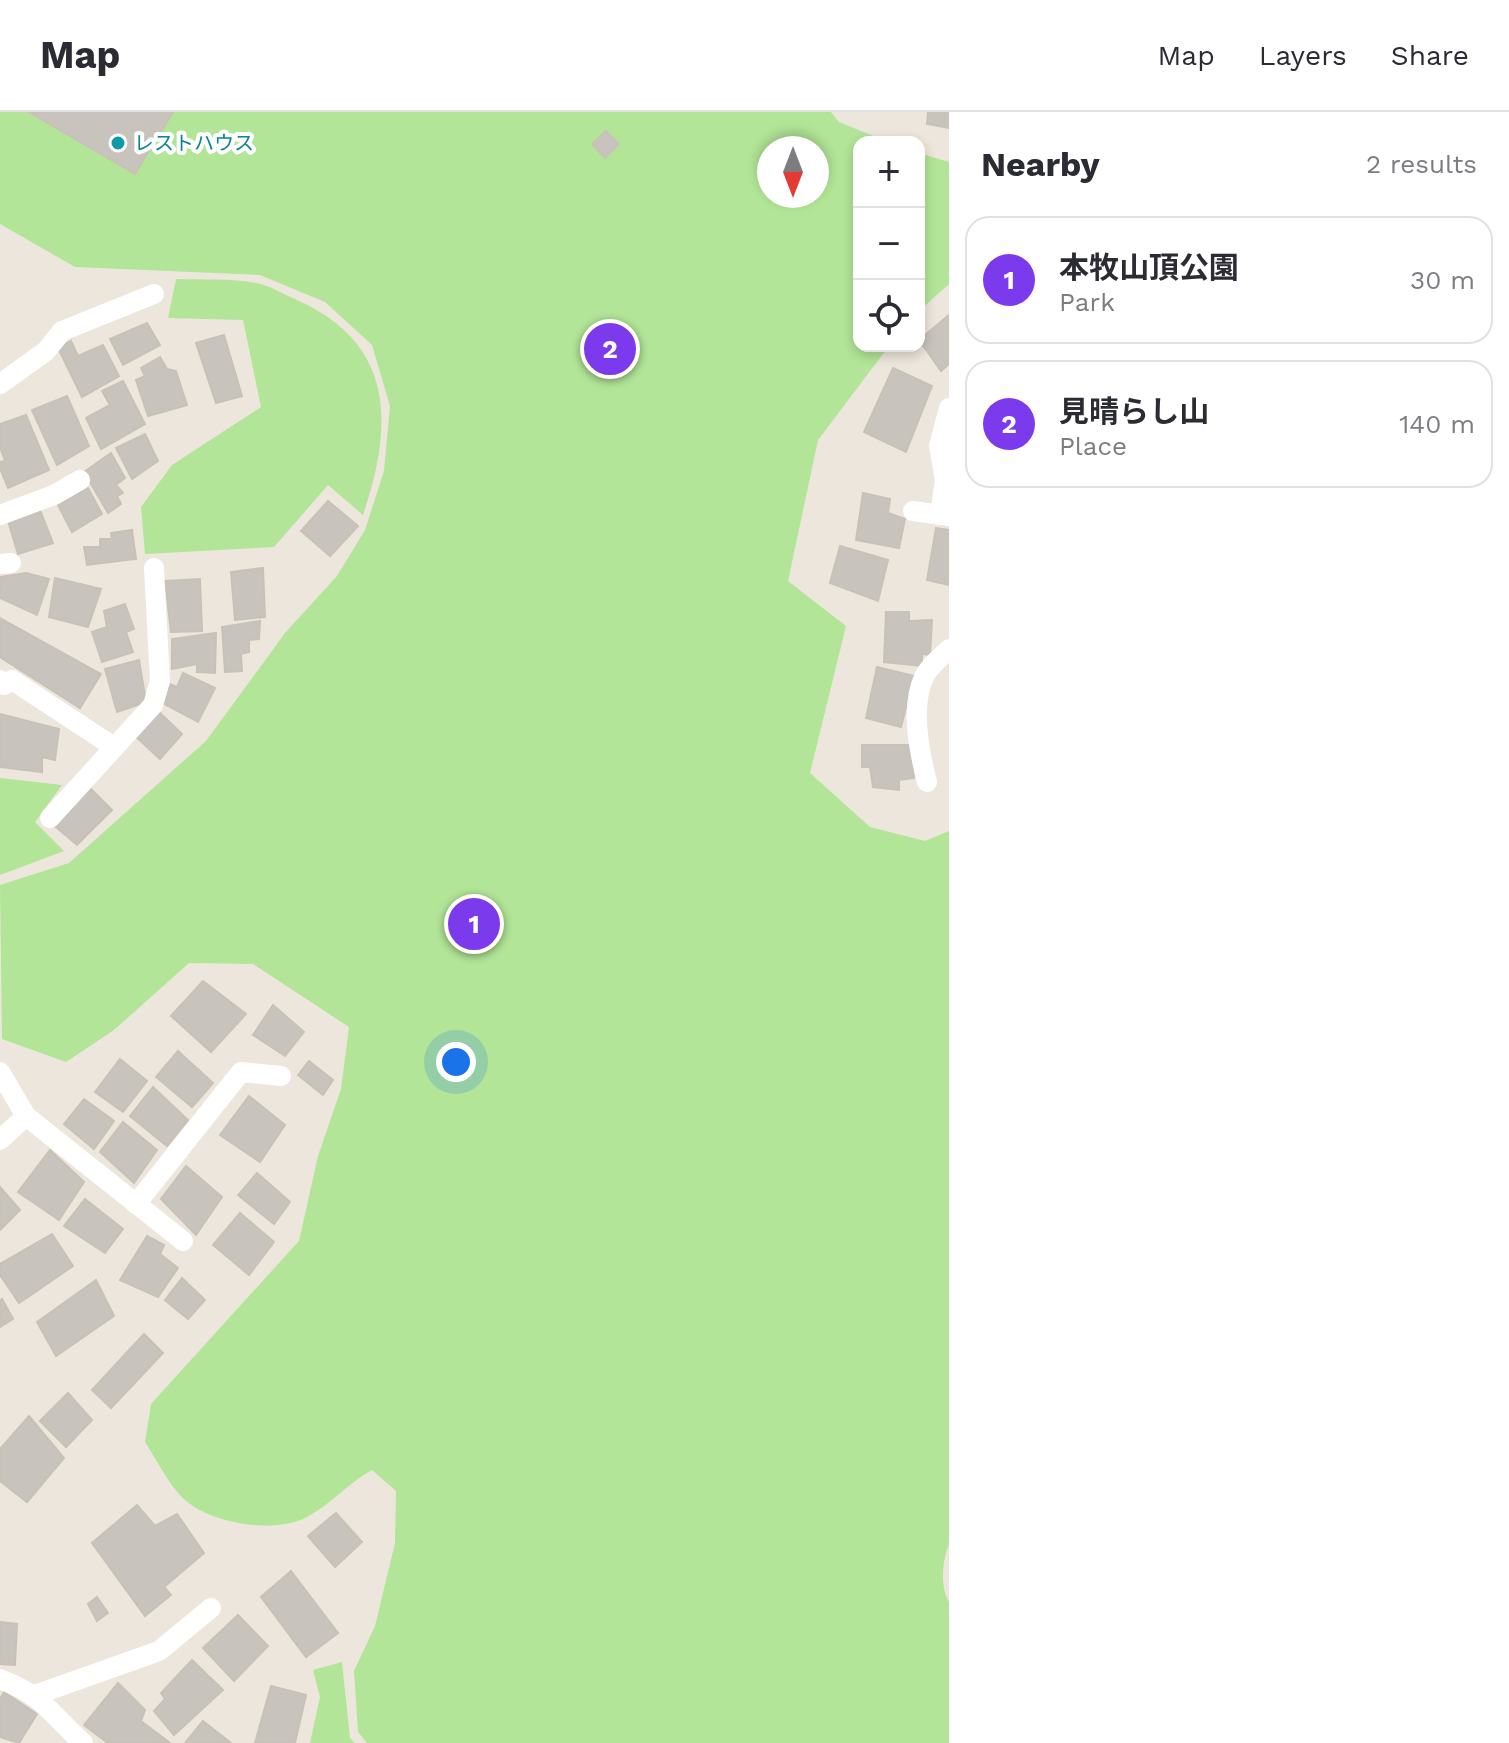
<!DOCTYPE html>
<html lang="en">
<head>
<meta charset="utf-8">
<style>
	body { margin:0; font-family:"Work Sans","Noto Sans JP",sans-serif; background:#f2f2f3; color:#2b2b33 }
	.controls { position:absolute; right:24px; top:24px; display:grid; overflow:hidden; border-radius:16px; box-shadow:0 4px 12px #0003 }
	.controls button { width:72px; height:72px; display:grid; place-items:center; padding:0; border:0; border-bottom:2px solid #e1e1e2; background:#fff; color:#2b2b33; font:40px sans-serif }
	.compass { position:absolute; left:757px; top:24px; width:72px; height:72px; border-radius:50%; background:#fff; box-shadow:0 4px 12px #0003; rotate:180deg }
	.you { position:absolute; left:456px; top:950px; width:28px; height:28px; margin:-20px; border:6px solid #fff; border-radius:50%; background:#1a73e8; box-shadow:0 0 0 12px #1a73e833 }
	.badge { display:grid; place-items:center; width:52px; height:52px; border-radius:50%; background:#7c3aed; color:#fff; font-size:26px; font-weight:700 }
	.pin { position:absolute; translate:-50% -50%; border:4px solid #fff; box-shadow:0 2px 8px #0006 }
	.list { margin:0; padding:0; list-style:none }
	h2 { display:flex; justify-content:space-between; align-items:center; height:104px; margin:0; padding:0 32px; font-size:34px }
	h2 small { font-size:26px; font-weight:400; color:#7c7c81 }
	.list li { display:grid; grid-template-columns:52px 1fr auto; gap:24px; align-items:center; box-sizing:border-box; height:128px; margin:0 16px 16px; padding:0 16px; border:2px solid #e1e1e2; border-radius:24px }
	.list b { display:block; font-size:30px; white-space:nowrap }
	.list p { margin:0; font-size:26px; white-space:nowrap; color:#7c7c81 }
	.list em { font-size:26px; font-style:normal; color:#7c7c81 }
	.icon { flex:none; width:44px; height:44px; fill:none; stroke:currentColor; stroke-width:2; stroke-linecap:round; stroke-linejoin:round }
	.map { position:relative; flex:none; width:949px; height:1631px; overflow:hidden }
	header { display:flex; align-items:center; gap:48px; box-sizing:border-box; height:112px; padding:0 40px; background:#fff; border-bottom:2px solid #e1e1e2 }
	header strong { font-size:38px }
	nav { display:flex; gap:44px; margin-inline-start:auto; font-size:28px }
	main { display:flex }
	aside { flex:1; background:#fff }
	.map>svg:first-child { display:block }
	.green { fill:#b2e597; fill-rule:evenodd }
	.building { fill:#c8c3bc; stroke:#c8c2b6; stroke-width:2 }
	.lines { fill:none; stroke-linecap:round; stroke-linejoin:round }
	.service { stroke:#fff; stroke-width:20 }
	.culture-dot { fill:#0f9aa8; stroke:#fff; stroke-width:3 }
	.labels { text-anchor:middle; dominant-baseline:central; stroke-width:8; stroke-linejoin:round; paint-order:stroke }
	.culture-label { font-size:20px; fill:#0d838f; stroke:#fff; text-anchor:start }
</style>
</head>
<body>
<header>
<strong>Map</strong>
<nav><a>Map</a><a>Layers</a><a>Share</a></nav>
</header>
<main>
<div class="map">
<svg width="949" height="1631" viewBox="0 0 949 1631">
	<rect width="100%" height="100%" fill="#ede6dc"/>
	<g class="green">
		<path d="M0 0H831L839 10 888 30H859V234H889L818 328 788 469 846 514 810 661 870 715 925 729 949 719V1432C942 1449 940 1475 949 1490V1631H367L358 1620 354 1559 375 1514 395 1431 396 1379 372 1358C348 1371 330 1393 307 1405 274 1423 203 1411 179 1382 166 1367 156 1347 145 1330L151 1292 299 1129 318 1044 341 977 349 915 253 852 189 851 114 918 66 950 2 927 0 773 69 751 206 629 285 521 337 464 365 418 384 359 390 294 372 233 325 190 260 163 75 155 0 112ZM769 36H817V84H769Z"/>
		<path d="M919 41 949 50V172L919 199Z"/>
		<path d="M176 167C202 168 231 166 256 171 269 173 283 182 295 187 395 231 394 311 363 403L328 373 274 435 145 442 141 395 172 353 261 295 243 208 168 206Z"/>
		<path d="M0 666 62 673 35 710 64 739 0 763Z"/>
		<path d="M342 1550 350 1626 355 1631H310L320 1585 313 1558Z"/>
	</g>
	<g class="building">
		<path d="M29 0H173L135 62Z"/>
		<path d="M928 0H949V16L927 12Z"/>
		<path d="M606 19 619 32 605 46 592 32Z"/>
		<path d="M949 203V252L941 259 919 228Z"/>
		<path d="M147 211 160 233 123 253 110 227Z"/>
		<path d="M224 223 242 284 216 291 196 231Z"/>
		<path d="M71 229 78 244 103 233 119 264 82 285 58 236Z"/>
		<path d="M160 245 167 257 176 259 187 293 148 304 136 268 145 264 141 256Z"/>
		<path d="M893 256 932 274 906 340 864 320Z"/>
		<path d="M123 269 145 312 101 337 86 306 110 293 102 279Z"/>
		<path d="M67 284 89 334 57 353 32 298Z"/>
		<path d="M26 303 49 358 8 376 0 356V350L5 349 0 335V312Z"/>
		<path d="M145 322 158 349 132 367 116 336Z"/>
		<path d="M111 341 125 366 116 373 123 381 117 384 121 392 108 401 84 360Z"/>
		<path d="M88 376 102 402 72 420 58 393Z"/>
		<path d="M863 381 890 387 888 401 905 407 899 436 856 428Z"/>
		<path d="M328 389 358 414 330 444 301 419Z"/>
		<path d="M40 398 53 431 18 442 8 409Z"/>
		<path d="M936 416 949 418V473L927 468Z"/>
		<path d="M132 418 136 447 87 453 84 435H100V427H112L111 421Z"/>
		<path d="M840 434 888 448 878 489 830 471Z"/>
		<path d="M263 456 265 505 235 508 231 460Z"/>
		<path d="M26 461 49 467 37 503 0 486V465Z"/>
		<path d="M55 466 101 477 88 515 49 505Z"/>
		<path d="M200 467 202 519 171 520 165 469Z"/>
		<path d="M125 492 134 517 126 520 133 540 102 550 92 520 107 515 104 499Z"/>
		<path d="M886 500H909V509L932 508 930 543 922 542V554L884 550Z"/>
		<path d="M0 506 101 562 80 596 0 545Z"/>
		<path d="M260 509 259 527 249 528V540L241 542 242 559 225 560 222 515Z"/>
		<path d="M216 521 215 561 197 560V552L172 557V527Z"/>
		<path d="M139 548 146 590 117 600 105 557Z"/>
		<path d="M877 555 914 564 901 615 866 606Z"/>
		<path d="M183 561 215 576 198 610 159 589 167 571 177 575Z"/>
		<path d="M158 599 182 622 160 647 134 623Z"/>
		<path d="M0 602 59 617 55 648 42 645V660L0 655Z"/>
		<path d="M862 633H912L914 666 899 668V678L873 675 870 655H862Z"/>
		<path d="M90 676 112 698 77 733 51 711Z"/>
		<path d="M203 869 246 902 211 940 171 904Z"/>
		<path d="M273 893 304 920 285 944 253 923Z"/>
		<path d="M178 939 213 971 192 995 156 965Z"/>
		<path d="M120 947 147 969 123 1000 95 980Z"/>
		<path d="M309 949 333 968 323 983 298 963Z"/>
		<path d="M153 975 188 1008 167 1034 130 1004Z"/>
		<path d="M249 984 285 1013 260 1050 220 1023Z"/>
		<path d="M84 987 114 1009 94 1037 64 1012Z"/>
		<path d="M123 1010 157 1038 134 1071 100 1040Z"/>
		<path d="M50 1038 84 1070 59 1108 18 1080Z"/>
		<path d="M186 1054 222 1085 196 1123 161 1087Z"/>
		<path d="M257 1061 290 1090 274 1112 238 1083Z"/>
		<path d="M0 1075 20 1098 0 1118Z"/>
		<path d="M85 1087 123 1117 105 1141 64 1114Z"/>
		<path d="M240 1101 274 1130 249 1163 213 1133Z"/>
		<path d="M52 1122 73 1154 19 1191 0 1163V1152Z"/>
		<path d="M147 1124 164 1133 160 1142 178 1156 158 1185 120 1168Z"/>
		<path d="M182 1166 205 1188 188 1207 165 1188Z"/>
		<path d="M96 1168 114 1204 56 1244 37 1210Z"/>
		<path d="M2 1187 13 1207 0 1215V1189Z"/>
		<path d="M144 1222 163 1241 111 1296 92 1278Z"/>
		<path d="M68 1281 92 1308 66 1335 40 1309Z"/>
		<path d="M29 1304 64 1346 27 1390 0 1369V1337Z"/>
		<path d="M137 1393 155 1414 177 1402 204 1441 164 1475 171 1483 145 1504 92 1431Z"/>
		<path d="M336 1401 362 1430 335 1455 308 1424Z"/>
		<path d="M291 1459 338 1521 306 1545 261 1485Z"/>
		<path d="M97 1485 108 1501 97 1509 88 1492Z"/>
		<path d="M238 1503 268 1534 234 1569 203 1536Z"/>
		<path d="M0 1510 17 1512 15 1553 0 1552Z"/>
		<path d="M192 1548 223 1578 174 1623 154 1599 165 1587 161 1581Z"/>
		<path d="M118 1571 145 1598 141 1609 170 1631H108L84 1613Z"/>
		<path d="M271 1574 306 1583 295 1631H255Z"/>
		<path d="M4 1580 37 1602 19 1631 0 1625V1587Z"/>
		<path d="M203 1609 231 1631H185Z"/>
	</g>
	<g class="lines">
		<g class="service">
			<path d="M0 272 46 239 62 219 154 182"/>
			<path d="M913 399 949 404"/>
			<path d="M0 403 54 383 80 368"/>
			<path d="M940 403 945 368 939 334 949 296"/>
			<path d="M0 452 11 451"/>
			<path d="M0 568 4 573 12 568 114 635"/>
			<path d="M927 670C919 639 910 595 924 565 929 554 941 545 949 537"/>
			<path d="M50 706 153 593 160 569 154 456"/>
			<path d="M0 960 26 1004"/>
			<path d="M0 1028 26 1004 183 1129"/>
			<path d="M136 1092 241 960 281 964"/>
			<path d="M0 1567C43 1583 51 1602 83 1631"/>
			<path d="M35 1583 159 1539 211 1496"/>
		</g>
	</g>
	<circle class="culture-dot" cx="118" cy="31" r="8"/>
	<g class="labels">
		<g class="culture-label">
			<text x="134" y="31">レストハウス</text>
		</g>
	</g>
</svg>
<div class="controls">
<button>+</button>
<button>−</button>
<button><svg class="icon" aria-label="locate" viewBox="0 0 24 24"><circle cx="12" cy="12" r="6"/><path d="M12 2v4M12 18v4M2 12h4M18 12h4"/></svg></button>
</div>
<svg class="compass" viewBox="-18 -18 36 36"><path d="M0-13l5 13h-10z" fill="#e53935"/><path d="M0 13l5-13h-10z" fill="#7c7c81"/></svg>
<div class="you"></div>
<div class="pin badge" style="left:474px;top:812px">1</div>
<div class="pin badge" style="left:610px;top:237px">2</div>
</div>
<aside>
<h2>Nearby<small>2 results</small></h2>
<ul class="list">
<li><span class="badge">1</span><div><b>本牧山頂公園</b><p>Park</p></div><em>30 m</em></li>
<li><span class="badge">2</span><div><b>見晴らし山</b><p>Place</p></div><em>140 m</em></li>
</ul>
</aside>
</main>
</body>
</html>
